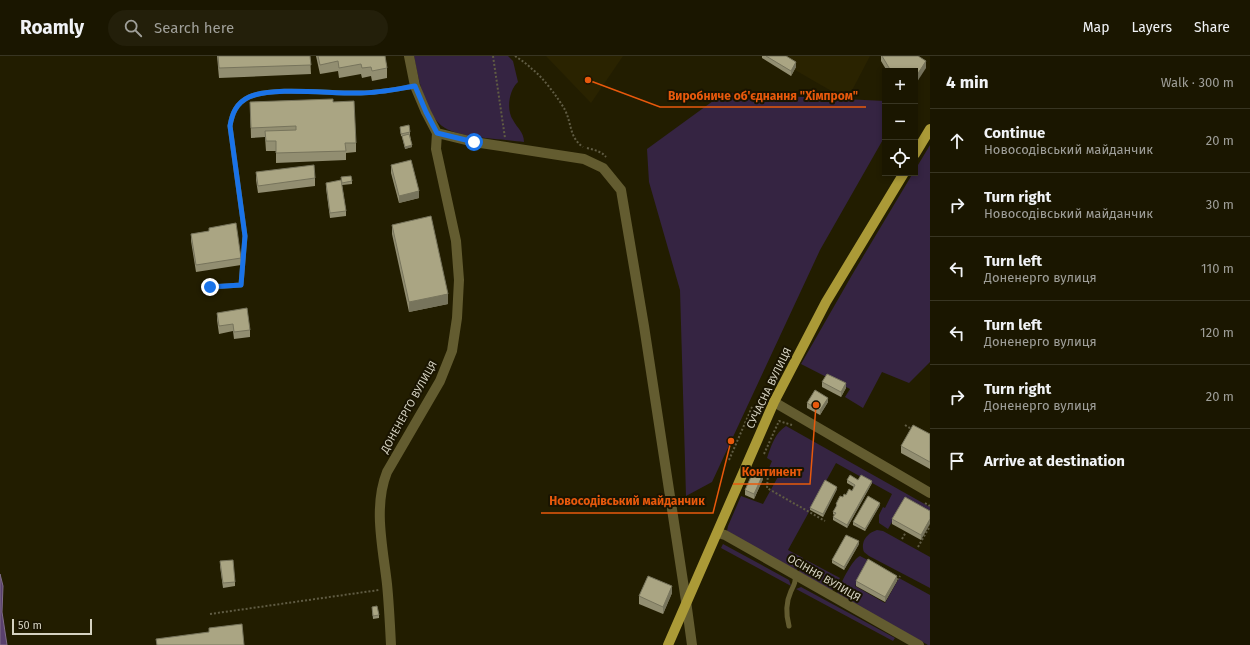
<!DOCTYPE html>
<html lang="en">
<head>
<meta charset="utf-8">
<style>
	body { margin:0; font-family:"Fira Sans",sans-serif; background:#231f0a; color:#f1f3f6 }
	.controls { position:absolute; right:12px; top:12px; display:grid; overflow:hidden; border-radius:0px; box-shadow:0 2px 6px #0003 }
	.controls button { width:36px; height:36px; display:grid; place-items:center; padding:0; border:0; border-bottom:1px solid #383522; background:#1a1600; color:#f1f3f6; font:20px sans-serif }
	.scale { position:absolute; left:12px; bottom:10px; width:80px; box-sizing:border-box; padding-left:4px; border:2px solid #d5d2c1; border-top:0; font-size:11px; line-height:14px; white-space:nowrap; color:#d5d2c1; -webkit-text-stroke:3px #191400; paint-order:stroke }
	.stop { position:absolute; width:12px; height:12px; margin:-9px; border:3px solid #1a73e8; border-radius:50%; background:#fff }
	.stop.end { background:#1a73e8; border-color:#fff; box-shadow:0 1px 4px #0008 }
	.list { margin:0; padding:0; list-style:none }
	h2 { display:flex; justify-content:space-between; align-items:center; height:52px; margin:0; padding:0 16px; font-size:17px }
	h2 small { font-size:13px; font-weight:400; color:#9f9f99 }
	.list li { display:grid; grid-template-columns:26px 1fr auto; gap:12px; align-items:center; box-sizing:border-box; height:64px; padding:0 16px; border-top:1px solid #383522 }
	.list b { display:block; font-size:15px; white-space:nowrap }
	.list p { margin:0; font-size:13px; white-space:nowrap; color:#9f9f99 }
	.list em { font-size:13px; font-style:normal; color:#9f9f99 }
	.icon { flex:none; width:22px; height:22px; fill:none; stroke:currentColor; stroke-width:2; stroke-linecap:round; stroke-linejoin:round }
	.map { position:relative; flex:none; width:930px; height:589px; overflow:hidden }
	header { display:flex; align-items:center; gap:24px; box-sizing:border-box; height:56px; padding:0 20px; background:#1a1600; border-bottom:1px solid #383522 }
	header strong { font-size:19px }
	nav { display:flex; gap:22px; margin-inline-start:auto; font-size:14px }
	.search { width:280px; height:36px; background:#231f0a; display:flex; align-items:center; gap:10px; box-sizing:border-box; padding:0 14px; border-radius:22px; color:#9f9f99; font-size:15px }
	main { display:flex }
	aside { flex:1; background:#1a1600 }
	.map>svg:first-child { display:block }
	.built { fill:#2a2300 }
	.green { fill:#352442 }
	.water { fill:#5a406d; stroke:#7f6c86 }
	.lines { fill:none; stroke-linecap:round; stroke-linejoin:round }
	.path { stroke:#605c43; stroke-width:2; stroke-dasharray:2 2; stroke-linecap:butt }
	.lane { stroke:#635c30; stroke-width:5 }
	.street { stroke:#635c30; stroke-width:10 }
	.primary { stroke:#ab9a37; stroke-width:10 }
	.wall { fill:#928e71 }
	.shaded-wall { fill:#77745c }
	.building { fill:#aaa583; stroke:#77745c }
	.route { stroke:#1a73e8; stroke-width:5 }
	.labels { text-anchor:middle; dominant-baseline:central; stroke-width:4; stroke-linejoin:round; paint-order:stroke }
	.street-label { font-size:11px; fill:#d5d2c1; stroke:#191400 }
	.leader { fill:none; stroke:#e8590c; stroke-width:1.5 }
	.callout-dot { fill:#e8590c; stroke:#191400; stroke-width:1.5 }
	.callout-label { font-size:12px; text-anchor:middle; font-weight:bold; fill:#e8590c; stroke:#191400; stroke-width:4; stroke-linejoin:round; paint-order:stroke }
</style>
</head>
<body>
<header>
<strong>Roamly</strong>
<div class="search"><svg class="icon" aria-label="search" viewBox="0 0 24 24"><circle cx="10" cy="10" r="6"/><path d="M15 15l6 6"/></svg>Search here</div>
<nav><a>Map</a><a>Layers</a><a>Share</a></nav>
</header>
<main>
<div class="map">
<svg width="930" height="589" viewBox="0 0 930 589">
	<rect width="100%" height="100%" fill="#221d00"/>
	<g class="built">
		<path d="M546 0H623L591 47Z"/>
		<path d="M763 0H870L847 44 795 14 791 20 762 2Z"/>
	</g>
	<g class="green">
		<path d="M414 0H508L513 5 518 26C509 34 506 54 513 64 517 72 524 76 524 86 504 83 462 82 445 72 425 60 418 21 414 0Z"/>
		<path d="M724 37 885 45V80L820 194 712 426 686 440 680 234 649 126 647 93Z"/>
		<path d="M930 89V306L909 327 882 316 863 352 845 341 850 333 801 308 852 219 913 117H915V114Z"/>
		<path d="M786 370 930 451V459L904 445 888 473 879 467V459L883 451 885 452 892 438 836 407 788 494 803 502 796 515 727 475 728 470 741 440 763 448 780 417 769 412 772 405 767 402C771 390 775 377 786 370Z"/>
		<path d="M877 474 883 475 930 501V532L869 500 864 496C860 486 867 477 877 474Z"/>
		<path d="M723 488 789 524 791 530 721 492Z"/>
		<path d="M860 500 883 512 881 515 863 516 855 530 885 547 899 522 930 539V589H928L837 538C839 530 853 502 860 500Z"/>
		<path d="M806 504 840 522 833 534 830 536 798 517Z"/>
		<path d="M801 531 895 582 893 585 796 533Z"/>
	</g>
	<path class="water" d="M0 518 3 530 2 556 7 589H0Z"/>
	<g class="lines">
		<g class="path">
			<path d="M493 0 505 82"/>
			<path d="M515 0C521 4 527 8 532 13 542 20 559 43 565 54 572 68 569 81 583 91"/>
			<path d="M587 92C594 94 601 95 606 101"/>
			<path d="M905 369 913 374"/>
			<path d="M764 398 779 365 792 369"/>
			<path d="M729 404 752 351"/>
			<path d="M757 413 768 418 767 432 825 465"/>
			<path d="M925 447 930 450"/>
			<path d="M902 483 906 476"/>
			<path d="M918 491 930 470"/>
			<path d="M897 524 900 520"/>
			<path d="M210 558 379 534"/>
		</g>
		<g class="lane">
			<path d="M210 231 241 229 245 180 230 70C232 58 236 47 249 41 274 30 332 38 361 37 379 37 397 33 415 30"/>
			<path d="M789 570C786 559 786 546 791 535 794 529 796 526 795 519"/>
		</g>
		<g class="street">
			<path d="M409 0 415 30 426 56 437 77 474 86 584 103 603 112 621 134 644 270 686 545 692 589"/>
			<path d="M774 346 930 437"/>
			<path d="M718 477 725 479 919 589"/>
			<path d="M391 589C390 569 389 548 387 528 383 492 373 451 387 416L440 325 452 295 457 262 459 224 456 185 436 93 437 77"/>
		</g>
		<g class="primary">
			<path d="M915 98 930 73"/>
			<path d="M668 589 774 346 826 246 904 117"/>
		</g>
	</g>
	<g class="wall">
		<path d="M217 0H310L311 18 219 22Z"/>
		<path d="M316 0H385L387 12V22L372 25 371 20 362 22 361 18 339 22 338 15 320 18Z"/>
		<path d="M762 0H786L796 11 791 20 762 2Z"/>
		<path d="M881 0H918L926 12 915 15H887L881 5Z"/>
		<path d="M250 46H333L356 87V96L346 97V104L276 107V95H266L265 81 251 82Z"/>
		<path d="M400 71 410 76V79L412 91 405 93 402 80H401Z"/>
		<path d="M391 109 419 142 399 147 391 117Z"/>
		<path d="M256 116 315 122V130L258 137 256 124Z"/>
		<path d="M352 125V128L342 129 346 155V160L330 162 326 132V127Z"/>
		<path d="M392 169 448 248 409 256 392 178Z"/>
		<path d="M209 172 241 202V209L196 216 191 185V178L209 175Z"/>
		<path d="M217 257 250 274V281L234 283 233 275 219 278 217 264Z"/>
		<path d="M822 326 846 332 841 341 822 331Z"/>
		<path d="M828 346 820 359 807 352V347Z"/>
		<path d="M930 378V413L901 397V390Z"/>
		<path d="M763 423 754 443 745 439V434Z"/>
		<path d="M847 424H858L872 427 847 472 833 464V461L834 459 833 458V456L836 451V448L843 441 852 435 854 431 847 427Z"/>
		<path d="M837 433 823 461 810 454V452Z"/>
		<path d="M880 449 865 475 853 469V466Z"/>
		<path d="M930 455 921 484 892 468V463Z"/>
		<path d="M859 488 844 514 832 507V504Z"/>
		<path d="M220 505 235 526V530L223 532 220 510Z"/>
		<path d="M856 525H897L885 546 856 530Z"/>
		<path d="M672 537 663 558 639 548V540Z"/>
		<path d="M372 551 379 559V562L373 563Z"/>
	</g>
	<g class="shaded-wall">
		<path d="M926 5V12L915 29V22Z"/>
		<path d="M796 6V11L791 20V15Z"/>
		<path d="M412 89V91L405 93V91Z"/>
		<path d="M419 135V142L399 147V140Z"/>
		<path d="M448 238V248L409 256V246Z"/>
		<path d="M846 327V332L841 341V336Z"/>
		<path d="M828 342V346L820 359V354Z"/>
		<path d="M763 418V423L754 443V438Z"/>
		<path d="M872 425V427L847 472V469Z"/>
		<path d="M837 431V433L823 461V458Z"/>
		<path d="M880 447V449L865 475V473Z"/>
		<path d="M930 463V468L921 484V479Z"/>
		<path d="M859 485V488L844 514V511Z"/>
		<path d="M897 520V525L885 546V541Z"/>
		<path d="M672 530V537L663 558V551Z"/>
	</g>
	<g class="building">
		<path d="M218 0H310L311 9 219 12Z"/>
		<path d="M318 0H385L387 12 372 15 371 11 362 12 361 8 339 12 338 5 320 9Z"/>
		<path d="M766 0H786L796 6 791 15Z"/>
		<path d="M882 0H918L926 5 915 22V15H891Z"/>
		<path d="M333 43V46L354 45 356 87H345L346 95 276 97V85H266L265 75 296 74V70L251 72 250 46Z"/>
		<path d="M409 69 410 76 401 78 400 71Z"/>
		<path d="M409 78 412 89 405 91 402 80Z"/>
		<path d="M411 104 419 135 399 140 391 109Z"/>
		<path d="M314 109 315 122 258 130 256 116Z"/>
		<path d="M351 120 352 125 342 127 341 121Z"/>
		<path d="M341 124 346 155 330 157 326 127Z"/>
		<path d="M431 160 448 238 409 246 392 169Z"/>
		<path d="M236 167 241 202 196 209 191 178 209 175V172Z"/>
		<path d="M247 252 250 274 234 276 233 268 219 270 217 257Z"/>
		<path d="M827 318 846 327 841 336 822 326Z"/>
		<path d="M815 334 828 342 820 354 807 347Z"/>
		<path d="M913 369 930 378V406L901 390Z"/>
		<path d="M754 414 763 418 754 438 745 434Z"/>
		<path d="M850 419 858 424 861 419 872 425 847 469 833 461 836 457 833 456 837 449 836 448 840 440 843 441 844 438 846 439 849 433 852 435 855 429 847 424Z"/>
		<path d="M825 424 837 431 823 458 810 452Z"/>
		<path d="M868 440 880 447 865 473 853 466Z"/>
		<path d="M905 441 930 455V463L921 479 892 463Z"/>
		<path d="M846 479 859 485 844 511 832 504Z"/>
		<path d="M868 503 897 520 885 541 856 525Z"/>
		<path d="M233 504 235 526 223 527 220 505Z"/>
		<path d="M648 520 672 530 663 551 639 540Z"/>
		<path d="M377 550 379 559 373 560 372 551Z"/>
		<path d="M242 568 244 589H157L156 583 209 576V572Z"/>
	</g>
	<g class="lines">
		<path class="route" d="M210 231 241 229 245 180 230 70C232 58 236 47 249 41 274 30 331 38 361 37 379 37 397 33 415 30L426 56 437 77 474 86"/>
	</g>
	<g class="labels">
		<g class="street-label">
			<text transform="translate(769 332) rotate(-64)">СУЧАСНА ВУЛИЦЯ</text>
			<text transform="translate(409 351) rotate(-61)">ДОНЕНЕРГО ВУЛИЦЯ</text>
			<text transform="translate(824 522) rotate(30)">ОСІННЯ ВУЛИЦЯ</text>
		</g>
	</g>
	<path class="leader" d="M588 24L660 51H866M816 349L810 428H733M731 385L713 457H541"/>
	<g class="callout-dot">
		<circle cx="588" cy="24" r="4"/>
		<circle cx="816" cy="349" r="4"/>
		<circle cx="731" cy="385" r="4"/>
	</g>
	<g class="callout-label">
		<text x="763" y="44">Виробниче об'єднання "Хімпром"</text>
		<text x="772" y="420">Континент</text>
		<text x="627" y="449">Новосодівський майданчик</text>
	</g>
</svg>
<div class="controls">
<button>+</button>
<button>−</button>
<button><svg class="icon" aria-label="locate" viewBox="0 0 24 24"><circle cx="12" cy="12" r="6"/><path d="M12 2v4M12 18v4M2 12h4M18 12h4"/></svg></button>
</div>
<div class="scale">50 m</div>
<div class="stop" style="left:474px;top:86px"></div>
<div class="stop end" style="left:210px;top:231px"></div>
</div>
<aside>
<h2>4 min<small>Walk · 300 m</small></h2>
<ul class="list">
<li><svg class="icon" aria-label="ahead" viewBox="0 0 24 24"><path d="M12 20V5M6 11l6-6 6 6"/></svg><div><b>Continue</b><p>Новосодівський майданчик</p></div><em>20 m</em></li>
<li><svg class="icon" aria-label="right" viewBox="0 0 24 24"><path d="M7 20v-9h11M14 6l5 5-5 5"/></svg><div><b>Turn right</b><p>Новосодівський майданчик</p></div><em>30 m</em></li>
<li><svg class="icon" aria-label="left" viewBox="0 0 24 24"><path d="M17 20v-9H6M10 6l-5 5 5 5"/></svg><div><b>Turn left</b><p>Доненерго вулиця</p></div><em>110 m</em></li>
<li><svg class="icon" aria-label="left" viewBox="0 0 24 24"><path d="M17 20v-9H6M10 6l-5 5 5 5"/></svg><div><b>Turn left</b><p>Доненерго вулиця</p></div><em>120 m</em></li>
<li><svg class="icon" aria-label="right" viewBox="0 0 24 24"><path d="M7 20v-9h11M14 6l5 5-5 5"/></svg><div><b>Turn right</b><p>Доненерго вулиця</p></div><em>20 m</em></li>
<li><svg class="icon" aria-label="arrive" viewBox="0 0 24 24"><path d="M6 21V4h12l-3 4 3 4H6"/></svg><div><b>Arrive at destination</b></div></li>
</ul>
</aside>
</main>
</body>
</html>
